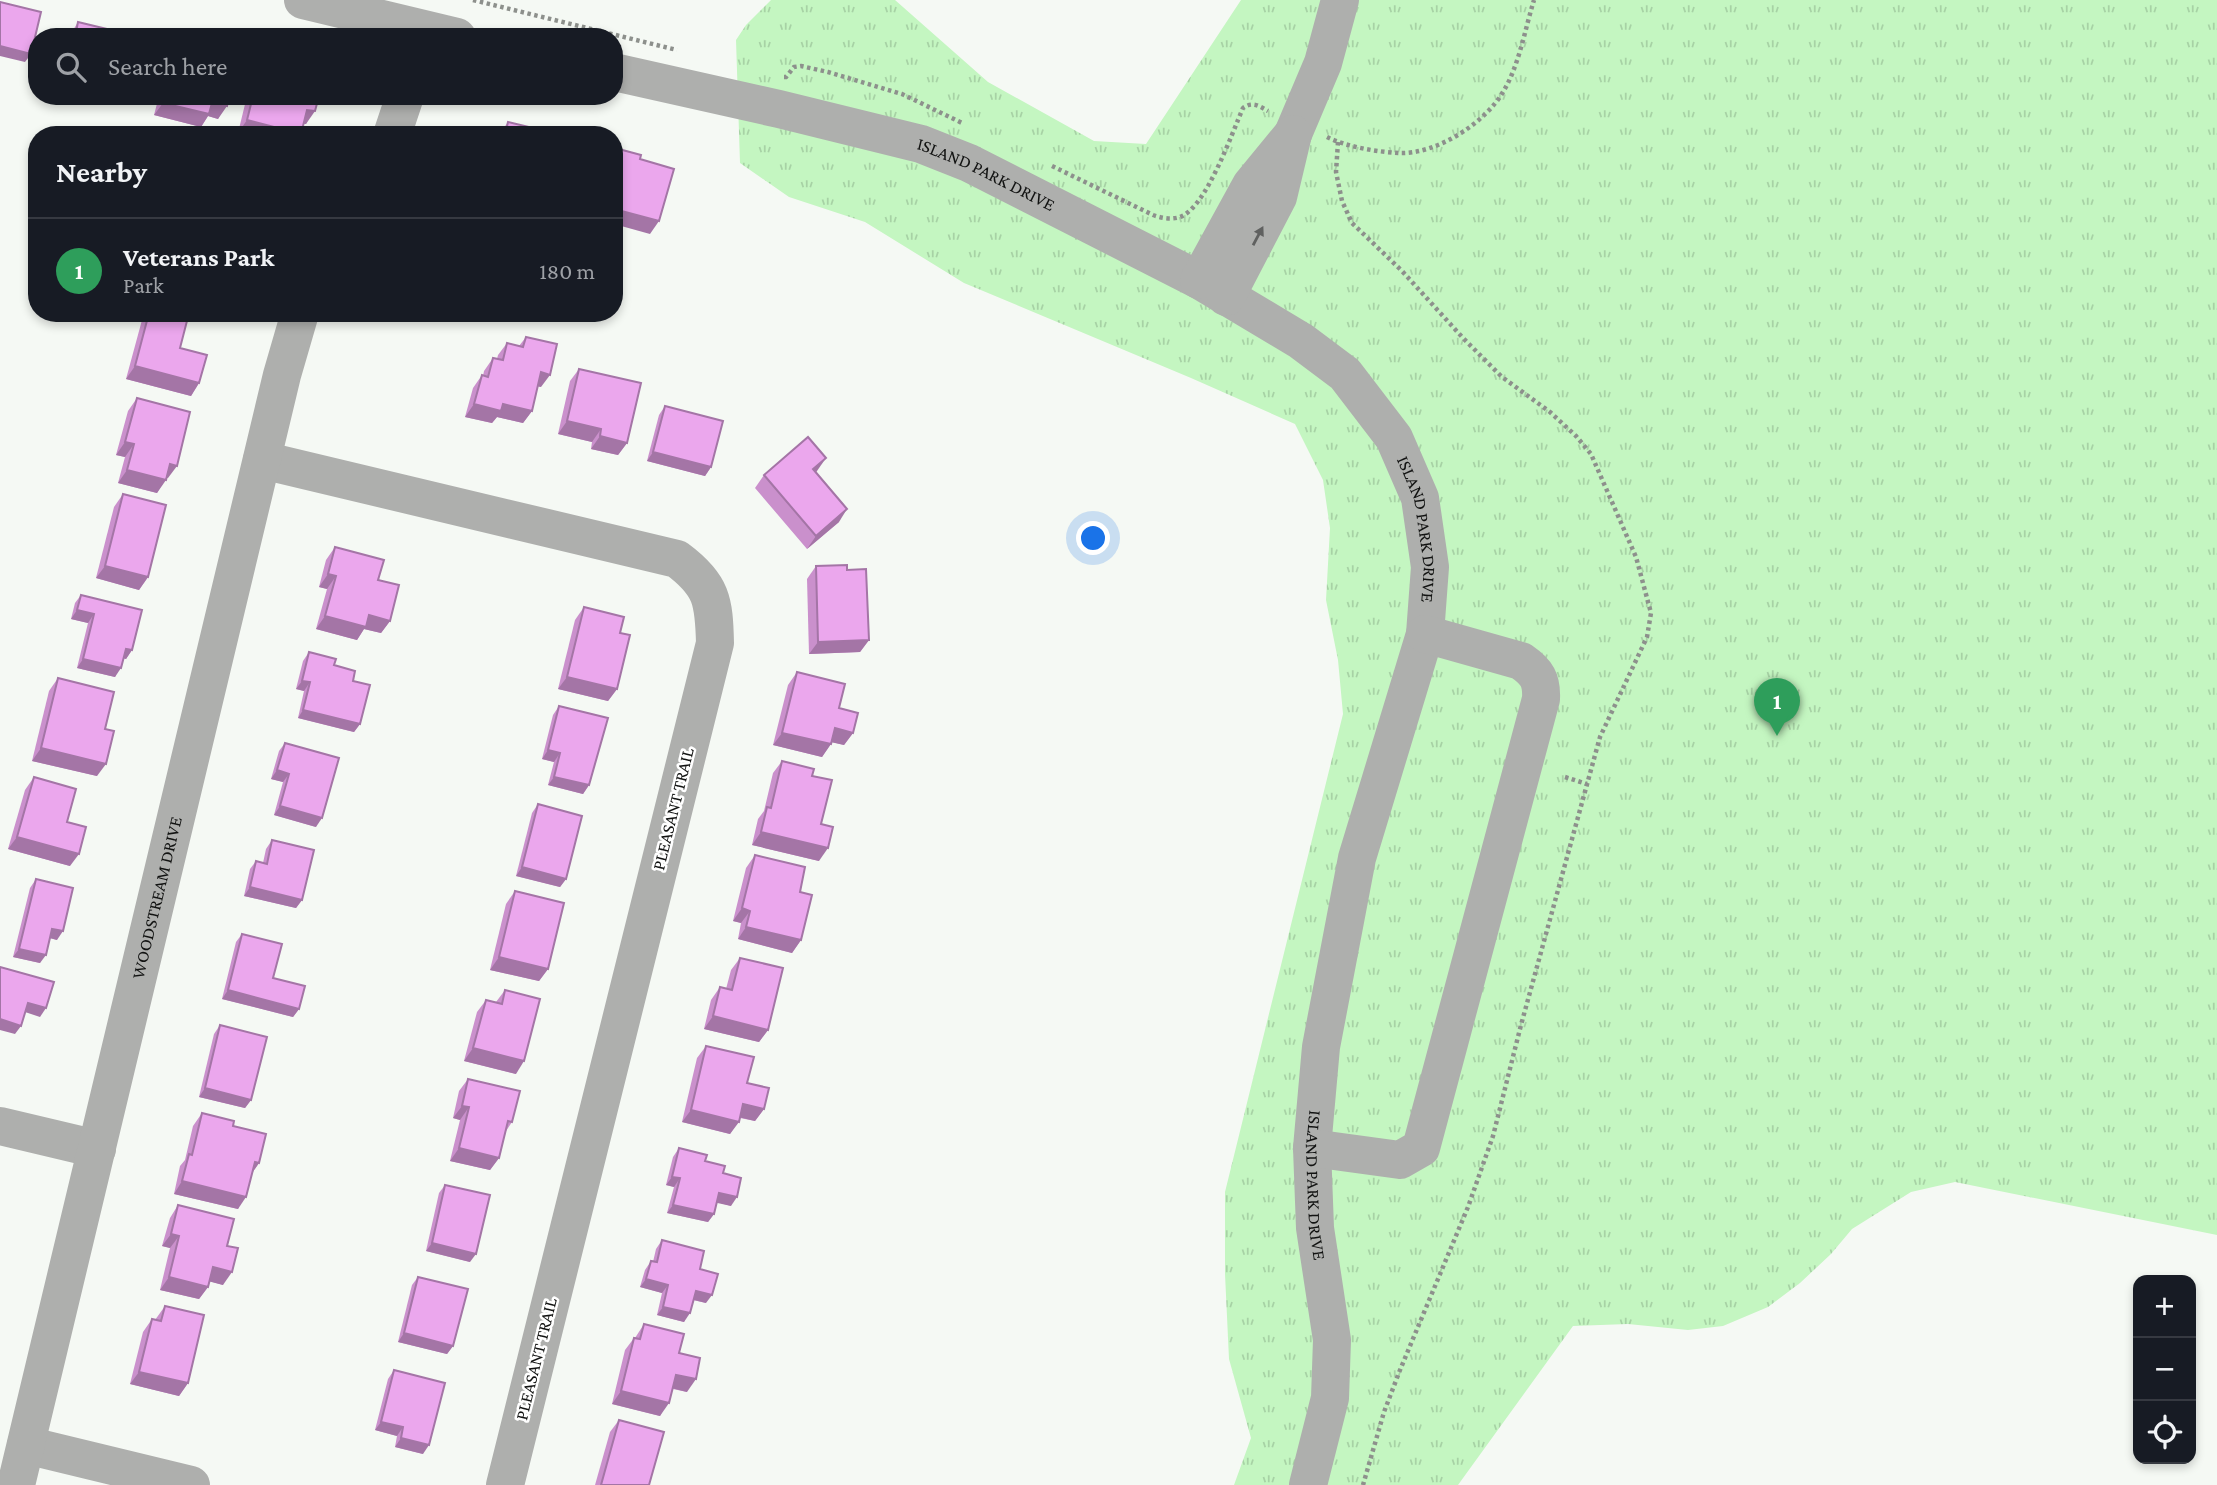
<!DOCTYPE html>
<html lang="en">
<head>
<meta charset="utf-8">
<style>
	body { margin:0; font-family:"Crimson Pro",serif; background:#242831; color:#f1f3f6 }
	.controls { position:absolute; right:21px; bottom:21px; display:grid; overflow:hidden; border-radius:14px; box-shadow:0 4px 10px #0003 }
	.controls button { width:63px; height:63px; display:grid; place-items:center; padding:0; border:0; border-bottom:2px solid #363941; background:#171b24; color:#f1f3f6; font:35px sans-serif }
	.you { position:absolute; left:1094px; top:539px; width:24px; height:24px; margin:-18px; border:5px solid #fff; border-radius:50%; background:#1a73e8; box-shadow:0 0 0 10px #1a73e833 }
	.badge { display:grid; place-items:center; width:46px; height:46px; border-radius:50%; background:#d93025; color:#fff; font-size:23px; font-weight:700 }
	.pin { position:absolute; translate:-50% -58px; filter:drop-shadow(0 2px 4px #0008) }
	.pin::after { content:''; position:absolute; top:37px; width:24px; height:21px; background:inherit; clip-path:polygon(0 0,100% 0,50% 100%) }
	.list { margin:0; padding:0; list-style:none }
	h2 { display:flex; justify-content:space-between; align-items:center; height:91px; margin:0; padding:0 28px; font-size:30px }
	h2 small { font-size:23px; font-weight:400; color:#9ea1a6 }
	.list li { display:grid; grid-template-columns:46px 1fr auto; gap:21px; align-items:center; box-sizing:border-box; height:105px; padding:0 28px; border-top:2px solid #363941 }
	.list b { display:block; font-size:26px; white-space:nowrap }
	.list p { margin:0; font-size:23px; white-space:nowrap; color:#9ea1a6 }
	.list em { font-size:23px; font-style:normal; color:#9ea1a6 }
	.icon { flex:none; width:38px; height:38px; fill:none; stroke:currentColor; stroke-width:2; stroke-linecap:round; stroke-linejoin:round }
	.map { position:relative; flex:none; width:2217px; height:1485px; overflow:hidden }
	.search { position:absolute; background:#171b24; box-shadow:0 4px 10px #0003; left:28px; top:28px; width:595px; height:77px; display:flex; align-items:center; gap:18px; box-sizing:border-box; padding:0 24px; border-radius:28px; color:#9ea1a6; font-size:26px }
	.panel { position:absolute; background:#171b24; box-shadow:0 4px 10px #0003; left:28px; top:126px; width:595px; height:196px; border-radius:28px }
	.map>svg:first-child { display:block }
	.park { fill:url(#park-tufts) }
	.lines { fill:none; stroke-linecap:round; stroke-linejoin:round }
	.path { stroke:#8d908c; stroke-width:4.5; stroke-dasharray:3.5 3.5; stroke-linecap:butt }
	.minor { stroke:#aeafad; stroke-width:38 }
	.wall { fill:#ca90cc }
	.shaded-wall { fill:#a475a6 }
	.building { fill:#eba7ed; stroke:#a475a6; stroke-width:2 }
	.oneway { fill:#606160 }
	.labels { text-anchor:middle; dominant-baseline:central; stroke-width:5; stroke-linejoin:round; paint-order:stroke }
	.street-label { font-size:18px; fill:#121312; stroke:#fff }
</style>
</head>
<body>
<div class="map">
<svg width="2217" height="1485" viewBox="0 0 2217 1485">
	<defs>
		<pattern id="park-tufts" width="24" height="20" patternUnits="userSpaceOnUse" patternTransform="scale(1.75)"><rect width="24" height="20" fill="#c4f6c1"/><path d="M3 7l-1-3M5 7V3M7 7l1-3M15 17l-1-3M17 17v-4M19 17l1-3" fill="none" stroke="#a7d2a5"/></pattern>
	</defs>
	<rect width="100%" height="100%" fill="#f5f9f4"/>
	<path class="park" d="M771 0H895L988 82 1094 141 1146 144 1241 0H2217V1235L1955 1182 1911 1192 1852 1229 1831 1254 1800 1283 1768 1307 1723 1326 1688 1330 1628 1324 1573 1326 1458 1485H1234L1251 1438 1229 1359 1225 1274V1192L1343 714 1338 660 1326 600 1330 528 1323 480 1295 424 1191 378 964 283 865 222 789 197 740 163 736 40 746 25Z"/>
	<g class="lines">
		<g class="path">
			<path d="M473 0 677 50"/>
			<path d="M784 77H786L794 67 801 66 828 72 902 94 962 123"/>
			<path d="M1327 137C1347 147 1377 152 1400 153 1437 154 1485 123 1503 92 1519 66 1525 29 1534 0"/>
			<path d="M1338 142 1336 172 1342 201 1352 223 1402 271 1463 338 1502 377 1550 412 1576 436 1591 454 1636 557 1651 613 1647 637 1600 737 1521 1025 1493 1136 1468 1207 1400 1370 1384 1412 1363 1485"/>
			<path d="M1052 166 1153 215C1161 218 1171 220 1180 217 1206 208 1232 133 1243 108 1253 101 1259 106 1268 111"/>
			<path d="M1565 777 1587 784"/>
		</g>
		<g class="minor">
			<path d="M303 0 457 37"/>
			<path id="s1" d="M614 72 779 109 921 144 969 163 1199 280 1301 341 1345 374 1394 438 1420 498 1430 567 1425 634 1357 858 1321 1047 1312 1148 1315 1228 1332 1340 1330 1398 1308 1485"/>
			<path d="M1293 134 1323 63 1340 0"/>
			<path d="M392 135 405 96"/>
			<path d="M1199 280 1251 185 1293 134 1278 197 1226 297"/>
			<path d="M262 460 677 559C712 585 714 601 715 643L505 1485"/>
			<path d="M0 1126 97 1149"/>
			<path d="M1312 1148 1400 1160 1421 1148 1541 699C1542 680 1537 672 1521 661L1425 634"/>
			<path d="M26 1445 191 1485"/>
			<path id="s2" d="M16 1485 282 375 300 313"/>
		</g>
	</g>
	<g class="wall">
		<path d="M78 22 140 37H69Z"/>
		<path d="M159 96H229L218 119 208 116 201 127 154 115Z"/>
		<path d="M247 96H319L306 124H304L301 135H245L238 133Z"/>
		<path d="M508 122 535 135H499Z"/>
		<path d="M146 313H174L180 348 199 383 191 396 126 379 142 320Z"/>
		<path d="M526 337 541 387 537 386 532 411 523 423 497 417 492 423 465 417 473 388 482 375 483 376 484 371 493 358 497 359 498 355 507 343 519 346Z"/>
		<path d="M579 369 627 443 618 455 591 449 592 442 558 434 570 381Z"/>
		<path d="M137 398 168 478H166L157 493 118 483 125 457 116 455 128 411Z"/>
		<path d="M665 406 711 467 705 476 647 461 659 415Z"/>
		<path d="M817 471 816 472 839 522 807 549 755 488 764 475Z"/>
		<path d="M123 494 148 577 139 590 96 578 114 507Z"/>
		<path d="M335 547 378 580 390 621 381 633 364 629 357 640 316 629 327 589 319 587 326 560Z"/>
		<path d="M816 566 847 570 869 640 860 652 809 654 807 579Z"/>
		<path d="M81 595 132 650 126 659 123 658 115 677 77 668 88 623 71 619 75 603Z"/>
		<path d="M584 607 620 633 617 689 608 701 558 689 575 620Z"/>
		<path d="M309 652 334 665 353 681 360 724 354 732 298 718 304 691 296 689 303 661Z"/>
		<path d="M797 672 839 708 853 733 844 745 832 742 822 757 773 745 788 685Z"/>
		<path d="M58 678 105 729 97 776 32 761 49 691Z"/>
		<path d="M559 706 589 785 583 794 548 785 554 762 542 759 553 715Z"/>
		<path d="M285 743 316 827 274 815 283 782 271 779 279 751Z"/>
		<path d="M782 761 812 776 821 824 819 861 752 845 758 819 764 811 773 773Z"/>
		<path d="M34 777 67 822 70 866 8 849 25 790Z"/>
		<path d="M538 804 566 879 560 887 516 876 532 813Z"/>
		<path d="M272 840 302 900 296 908 244 896 250 869 256 861 263 863 266 849Z"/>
		<path d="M755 855 800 892 801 940 792 953 738 939 741 923 733 921 746 868Z"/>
		<path d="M36 879 57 940 50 938 40 963 13 957 30 888Z"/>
		<path d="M515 891 548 969 539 981 490 970 506 904Z"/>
		<path d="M242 934 273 978 299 1009 293 1017 222 999 236 942Z"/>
		<path d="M740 958 768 1030 759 1042 704 1029 711 1000 720 987 726 989 731 970Z"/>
		<path d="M505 990 516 1074 464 1061 477 1012 486 1000 496 1002Z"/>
		<path d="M220 1025 251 1100 245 1108 199 1097 214 1034Z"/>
		<path d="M706 1046 747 1083 764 1109 755 1121 740 1118 730 1134 682 1122 697 1058Z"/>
		<path d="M468 1079 512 1122 506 1131 499 1158 490 1170 450 1161 460 1120 453 1118 459 1091Z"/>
		<path d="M202 1113 233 1126 259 1163 252 1173 238 1209 174 1194 180 1166 185 1160 193 1126Z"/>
		<path d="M679 1148 705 1161 723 1173 731 1206 717 1202 714 1214 708 1222 667 1213 674 1187 666 1185 673 1157Z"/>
		<path d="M445 1185 470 1262 426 1251 439 1193Z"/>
		<path d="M178 1205 227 1246 223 1285 209 1281 208 1287 199 1299 160 1290 170 1248 162 1246 170 1218Z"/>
		<path d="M662 1240 700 1269 706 1303 693 1300 684 1322 657 1315 662 1293 640 1287 645 1270 651 1261 653 1262 656 1249Z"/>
		<path d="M418 1277 453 1346 447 1354 398 1342 412 1285Z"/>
		<path d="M165 1306 188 1383 179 1396 130 1384 143 1332 152 1319 155 1320Z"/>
		<path d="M644 1324 679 1353 687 1392 673 1389 660 1416 612 1404 625 1350 634 1338H635Z"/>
		<path d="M394 1370 423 1454 395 1447 397 1436 375 1430 388 1379Z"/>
		<path d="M619 1420 649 1485H595L610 1432Z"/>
	</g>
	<g class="shaded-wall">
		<path d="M0 46 31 54 25 62 0 56Z"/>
		<path d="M163 103H212L227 106 218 119 208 116 201 127 154 115Z"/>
		<path d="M307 110 315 111 306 124 299 122Z"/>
		<path d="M247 120 301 134 245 135 238 133Z"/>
		<path d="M614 209 659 221 650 234 614 224Z"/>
		<path d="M135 366 199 383 191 396 126 379Z"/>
		<path d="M541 372 550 375 541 387 532 385Z"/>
		<path d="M474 404H503L532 411 523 423 497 417 492 423 465 417Z"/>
		<path d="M567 421 601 429 592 442 558 434Z"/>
		<path d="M600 436 627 443 618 455 591 449Z"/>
		<path d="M125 442 134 444 125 457 116 455Z"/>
		<path d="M653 452 711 467 705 476 647 461Z"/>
		<path d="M826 458 817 471 805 481 813 469Z"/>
		<path d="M170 464 177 466 168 478 161 476Z"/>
		<path d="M127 470 166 480 157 493 118 483Z"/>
		<path d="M847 509 839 522 807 549 816 536Z"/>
		<path d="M105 566 148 577 139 590 96 578Z"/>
		<path d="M328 574 336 576 327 589 319 587Z"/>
		<path d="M77 610 94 614 88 623 71 619Z"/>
		<path d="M369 615 390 621 381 633 364 629 357 640 316 629 325 616Z"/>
		<path d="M869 640 860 652 809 654 818 642Z"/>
		<path d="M126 649 132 650 126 659 120 657Z"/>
		<path d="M83 659 121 668 115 677 77 668Z"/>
		<path d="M567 677 617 689 608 701 558 689Z"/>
		<path d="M302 681 310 682 304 691 296 689Z"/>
		<path d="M303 710 360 724 354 732 298 718Z"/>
		<path d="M835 728 853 733 844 745 826 741Z"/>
		<path d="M782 733 831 744 822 757 773 745Z"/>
		<path d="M41 748 106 764 97 776 32 761Z"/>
		<path d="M548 750 560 753 554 762 542 759Z"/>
		<path d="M277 770 289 774 283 782 271 779Z"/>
		<path d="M554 777 589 785 583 794 548 785Z"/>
		<path d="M280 806 322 818 316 827 274 815Z"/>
		<path d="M761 832 828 848 819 861 752 845Z"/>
		<path d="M17 837 79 854 70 866 8 849Z"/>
		<path d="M522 867 566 879 560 887 516 876Z"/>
		<path d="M250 887 302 900 296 908 244 896Z"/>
		<path d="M742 908 750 911 741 923 733 921Z"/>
		<path d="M746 927 801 940 792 953 738 939Z"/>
		<path d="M52 929 63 931 57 940 46 937Z"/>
		<path d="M19 949 46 955 40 963 13 957Z"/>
		<path d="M499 957 548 969 539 981 490 970Z"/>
		<path d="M228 990 299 1009 293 1017 222 999Z"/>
		<path d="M28 1003 46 1008 40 1017 22 1011Z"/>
		<path d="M713 1016 768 1030 759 1042 704 1029Z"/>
		<path d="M0 1019 21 1026 15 1034 0 1030Z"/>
		<path d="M473 1048 524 1061 516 1074 464 1061Z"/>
		<path d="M205 1088 251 1100 245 1108 199 1097Z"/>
		<path d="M743 1104 764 1109 755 1121 734 1116Z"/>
		<path d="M462 1106 469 1107 460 1120 453 1118Z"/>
		<path d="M691 1110 739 1122 730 1134 682 1122Z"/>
		<path d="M459 1148 499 1158 490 1170 450 1161Z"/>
		<path d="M255 1162 259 1163 250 1176Z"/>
		<path d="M672 1177 680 1178 674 1187 666 1185Z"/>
		<path d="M182 1181 246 1197 238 1209 174 1194Z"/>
		<path d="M719 1193 737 1197 731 1206 713 1202Z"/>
		<path d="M673 1205 714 1214 708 1222 667 1213Z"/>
		<path d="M171 1234 179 1236 170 1248 162 1246Z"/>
		<path d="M432 1243 476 1254 470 1262 426 1251Z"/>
		<path d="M213 1267 232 1272 223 1285 204 1280Z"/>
		<path d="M169 1277 208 1287 199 1299 160 1290Z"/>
		<path d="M646 1279 668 1285 662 1293 640 1287Z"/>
		<path d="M696 1291 712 1295 706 1303 690 1299Z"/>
		<path d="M663 1307 690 1313 684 1322 657 1315Z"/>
		<path d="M404 1333 453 1346 447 1354 398 1342Z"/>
		<path d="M139 1372 188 1383 179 1396 130 1384Z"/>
		<path d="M676 1375 696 1379 687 1392 667 1387Z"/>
		<path d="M621 1391 669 1403 660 1416 612 1404Z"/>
		<path d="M381 1422 403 1427 397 1436 375 1430Z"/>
		<path d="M401 1438 429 1445 423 1454 395 1447Z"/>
	</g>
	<g class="building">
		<path d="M0 2 41 12 31 54 0 46Z"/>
		<path d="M78 22 140 37H75Z"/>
		<path d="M164 96H229L227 106 212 103 209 114 163 103Z"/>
		<path d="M253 96H319L315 111 307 110 301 134 247 120Z"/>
		<path d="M508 122 537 129 535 135H505Z"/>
		<path d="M615 148 641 155 640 159 674 169 659 221 614 209V151Z"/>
		<path d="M149 313H174L188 317 180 348 207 355 199 383 135 366Z"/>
		<path d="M526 337 557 344 550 375 541 372 532 411 503 404 501 411 474 404 482 375 488 377 493 358 503 360 507 343 523 347Z"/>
		<path d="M579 369 641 383 627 443 600 436 601 429 567 421Z"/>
		<path d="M137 398 190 412 177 466 170 464 166 480 127 470 134 444 125 442Z"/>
		<path d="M665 406 723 421 711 467 653 452Z"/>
		<path d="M808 437 826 458 813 469 847 509 816 536 764 475Z"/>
		<path d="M123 494 166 505 148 577 105 566Z"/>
		<path d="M335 547 384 560 378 580 399 585 390 621 369 615 366 627 325 616 336 576 328 574Z"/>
		<path d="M847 565V570L866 569 869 640 818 642 816 566Z"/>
		<path d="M81 595 142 610 132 650 126 649 121 668 83 659 94 614 77 610Z"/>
		<path d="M584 607 624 617 620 633 630 635 617 689 567 677Z"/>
		<path d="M309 652 336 659 334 665 355 671 353 681 370 685 360 724 303 710 310 682 302 681Z"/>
		<path d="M797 672 845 684 839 708 858 713 853 733 835 728 831 744 782 733Z"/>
		<path d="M58 678 114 692 105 729 114 731 106 764 41 748Z"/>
		<path d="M559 706 608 718 589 785 554 777 560 753 548 750Z"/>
		<path d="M285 743 339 758 322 818 280 806 289 774 277 770Z"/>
		<path d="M782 761 814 769 812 776 832 780 821 824 833 827 828 848 761 832 767 807 771 808Z"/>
		<path d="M34 777 76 789 67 822 86 827 79 854 17 837Z"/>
		<path d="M538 804 582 816 566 879 522 867Z"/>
		<path d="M272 840 314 850 302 900 250 887 256 861 267 864Z"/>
		<path d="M755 855 805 867 800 892 812 895 801 940 746 927 750 911 742 908Z"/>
		<path d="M36 879 73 888 63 931 52 929 46 955 19 949Z"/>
		<path d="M515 891 564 903 548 969 499 957Z"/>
		<path d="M242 934 282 944 273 978 305 986 299 1009 228 990Z"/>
		<path d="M740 958 783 968 768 1030 713 1016 720 987 732 990Z"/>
		<path d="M0 967 54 982 46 1008 28 1003 21 1026 0 1019Z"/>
		<path d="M505 990 540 999 524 1061 473 1048 486 1000 502 1004Z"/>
		<path d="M220 1025 267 1037 251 1100 205 1088Z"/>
		<path d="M706 1046 754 1057 747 1083 769 1088 764 1109 743 1104 739 1122 691 1110Z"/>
		<path d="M468 1079 520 1091 512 1122 508 1121 499 1158 459 1148 469 1107 462 1106Z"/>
		<path d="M202 1113 234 1121 233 1126 266 1134 259 1163 255 1162 246 1197 182 1181 189 1154 192 1155Z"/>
		<path d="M679 1148 707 1155 705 1161 725 1166 723 1173 741 1178 737 1197 719 1193 714 1214 673 1205 680 1178 672 1177Z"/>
		<path d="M445 1185 490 1195 476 1254 432 1243Z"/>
		<path d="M178 1205 234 1219 227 1246 238 1248 232 1272 213 1267 208 1287 169 1277 179 1236 171 1234Z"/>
		<path d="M662 1240 704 1251 700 1269 718 1274 712 1295 696 1291 690 1313 663 1307 668 1285 646 1279 651 1261 657 1262Z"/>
		<path d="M418 1277 468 1289 453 1346 404 1333Z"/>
		<path d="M165 1306 204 1315 188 1383 139 1372 152 1319 161 1321Z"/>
		<path d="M644 1324 684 1334 679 1353 700 1358 696 1379 676 1375 669 1403 621 1391 634 1338 640 1339Z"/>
		<path d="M394 1370 445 1383 429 1445 401 1438 403 1427 381 1422Z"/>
		<path d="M619 1420 664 1432 649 1485H601Z"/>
	</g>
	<defs><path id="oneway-solid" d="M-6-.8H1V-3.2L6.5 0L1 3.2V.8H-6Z" transform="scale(1.75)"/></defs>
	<use class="oneway" href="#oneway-solid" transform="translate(1258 236) rotate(-62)"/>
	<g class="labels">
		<g class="street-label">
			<text stroke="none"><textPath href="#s1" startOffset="387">ISLAND PARK DRIVE</textPath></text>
			<text stroke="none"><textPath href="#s1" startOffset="975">ISLAND PARK DRIVE</textPath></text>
			<text transform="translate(673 809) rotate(-76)">PLEASANT TRAIL</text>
			<text stroke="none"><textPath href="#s2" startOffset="604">WOODSTREAM DRIVE</textPath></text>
			<text stroke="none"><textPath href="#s1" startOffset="1647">ISLAND PARK DRIVE</textPath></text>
			<text transform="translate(536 1359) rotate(-76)">PLEASANT TRAIL</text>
		</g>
	</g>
</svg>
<div class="controls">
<button>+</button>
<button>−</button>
<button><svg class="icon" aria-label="locate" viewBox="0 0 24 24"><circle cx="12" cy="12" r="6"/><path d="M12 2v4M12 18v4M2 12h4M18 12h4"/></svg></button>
</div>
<div class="you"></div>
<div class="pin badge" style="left:1777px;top:736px;background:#2e9e5b">1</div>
<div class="search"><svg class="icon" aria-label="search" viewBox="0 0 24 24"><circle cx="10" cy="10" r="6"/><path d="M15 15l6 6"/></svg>Search here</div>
<section class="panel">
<h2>Nearby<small></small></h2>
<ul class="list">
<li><span class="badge" style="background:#2e9e5b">1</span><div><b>Veterans Park</b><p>Park</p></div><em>180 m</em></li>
</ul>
</section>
</div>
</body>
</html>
